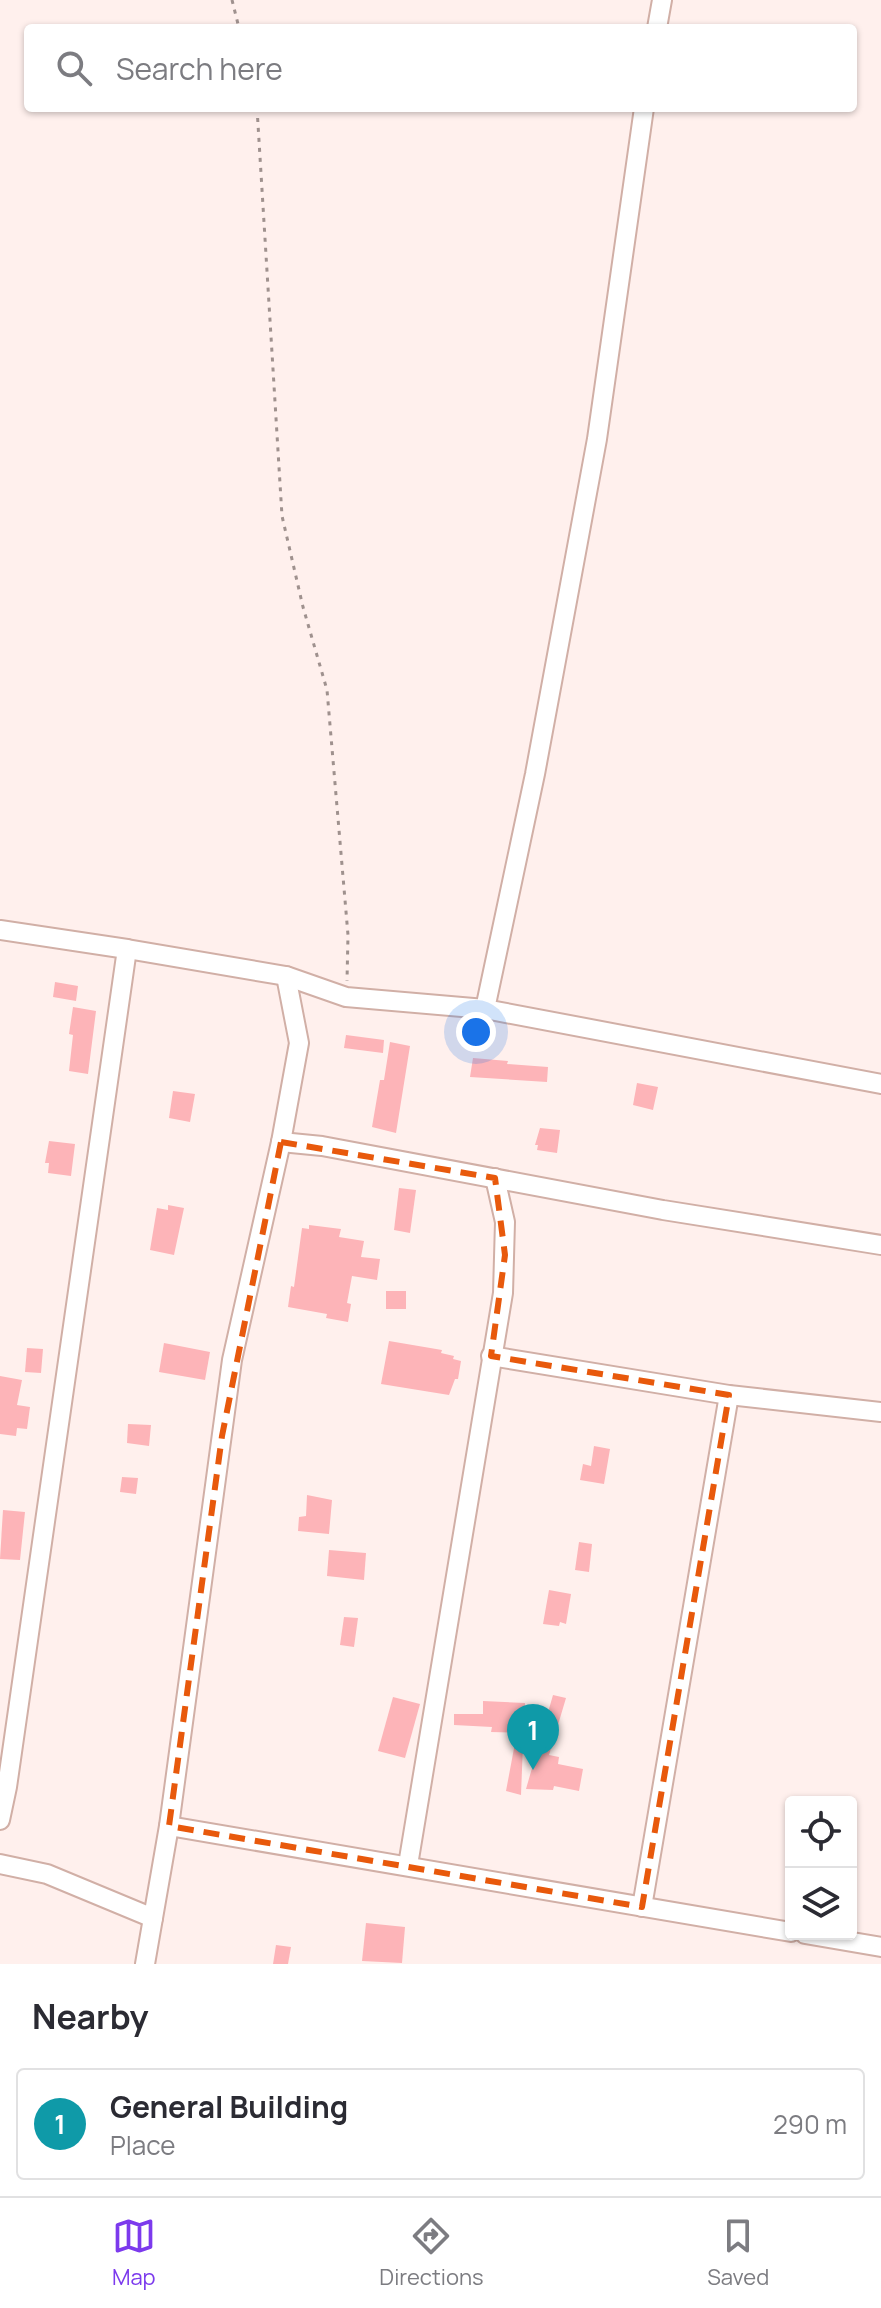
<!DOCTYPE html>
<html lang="en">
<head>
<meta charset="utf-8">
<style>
	body { margin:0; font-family:Manrope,sans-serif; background:#f2f2f3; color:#2b2b33 }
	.controls { position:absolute; right:24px; bottom:24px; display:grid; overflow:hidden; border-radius:8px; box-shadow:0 2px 6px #0004 }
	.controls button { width:72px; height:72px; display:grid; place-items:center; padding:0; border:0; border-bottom:2px solid #e1e1e2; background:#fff; color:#2b2b33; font:40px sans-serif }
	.you { position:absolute; left:476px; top:1032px; width:28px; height:28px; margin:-20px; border:6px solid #fff; border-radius:50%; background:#1a73e8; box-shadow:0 0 0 12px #1a73e833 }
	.badge { display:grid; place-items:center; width:52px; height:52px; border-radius:50%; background:#7c3aed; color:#fff; font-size:26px; font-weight:700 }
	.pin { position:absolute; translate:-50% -66px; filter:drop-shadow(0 2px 4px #0008) }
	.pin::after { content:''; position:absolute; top:42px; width:28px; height:24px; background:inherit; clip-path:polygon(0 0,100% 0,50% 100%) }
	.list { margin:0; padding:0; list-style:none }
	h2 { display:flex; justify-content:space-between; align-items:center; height:104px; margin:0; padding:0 32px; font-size:34px }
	h2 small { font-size:26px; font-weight:400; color:#7c7c81 }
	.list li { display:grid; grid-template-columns:52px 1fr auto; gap:24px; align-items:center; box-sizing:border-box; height:112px; margin:0 16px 16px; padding:0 16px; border:2px solid #e1e1e2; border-radius:8px }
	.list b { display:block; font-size:30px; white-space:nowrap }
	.list p { margin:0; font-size:26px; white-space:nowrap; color:#7c7c81 }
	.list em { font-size:26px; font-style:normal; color:#7c7c81 }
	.icon { flex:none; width:44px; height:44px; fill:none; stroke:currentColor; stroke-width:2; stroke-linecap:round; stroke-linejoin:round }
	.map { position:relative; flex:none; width:881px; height:1964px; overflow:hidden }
	.search { position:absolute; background:#fff; box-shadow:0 2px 6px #0004; left:24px; right:24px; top:24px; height:88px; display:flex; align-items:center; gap:20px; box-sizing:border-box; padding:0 28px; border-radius:8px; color:#7c7c81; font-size:30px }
	.sheet { height:232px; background:#fff }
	nav { display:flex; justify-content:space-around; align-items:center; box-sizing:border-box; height:112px; border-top:2px solid #e1e1e2; background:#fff; font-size:22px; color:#7c7c81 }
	nav a { display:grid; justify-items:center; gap:4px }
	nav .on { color:#7c3aed }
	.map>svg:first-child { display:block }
	.building { fill:#fdb4b8 }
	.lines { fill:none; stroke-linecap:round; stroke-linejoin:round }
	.minor-casing { stroke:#d1afa6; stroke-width:22 }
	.path { stroke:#9f918e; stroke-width:3; stroke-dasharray:4 6; stroke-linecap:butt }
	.minor { stroke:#fff; stroke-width:18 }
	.marked { fill:none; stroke:#e8590c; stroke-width:6; stroke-dasharray:16 10; stroke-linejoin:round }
</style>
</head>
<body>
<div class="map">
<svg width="881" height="1964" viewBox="0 0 881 1964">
	<rect width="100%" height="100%" fill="#fff0ed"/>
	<g class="building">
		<path d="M55 982 78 986 76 1001 53 997Z"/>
		<path d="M73 1007 96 1011 88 1074 69 1071 73 1035 69 1034Z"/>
		<path d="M346 1035 384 1040 383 1053 344 1048Z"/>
		<path d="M390 1042 410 1046 396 1133 372 1127 380 1080H384Z"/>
		<path d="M473 1058 508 1061 507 1064 548 1067 547 1082 470 1077Z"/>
		<path d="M637 1083 658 1087 653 1110 633 1105Z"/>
		<path d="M173 1091 195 1094 190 1122 169 1118Z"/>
		<path d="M540 1128 560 1130 557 1153 537 1150 538 1145H535Z"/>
		<path d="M49 1141 75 1144 71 1176 48 1173 49 1163H45Z"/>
		<path d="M399 1188 416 1190 410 1233 394 1230Z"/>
		<path d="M168 1205 184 1208 174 1255 150 1250 157 1208 168 1210Z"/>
		<path d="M309 1225 341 1229 339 1237 364 1241 361 1257 380 1259 377 1280 352 1276 347 1303 351 1304 348 1322 326 1318 327 1314 288 1307 291 1286 294 1287 302 1228 309 1229Z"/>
		<rect x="386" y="1291" width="20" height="18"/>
		<path d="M389 1341 442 1350 441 1353 454 1356 453 1359 461 1361 458 1379H455L449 1395 381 1384Z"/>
		<path d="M164 1343 210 1352 205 1380 159 1372Z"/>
		<path d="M27 1348 43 1349 41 1373 25 1372Z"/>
		<path d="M0 1376 22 1380 17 1405 30 1407 27 1429 17 1428 16 1436 0 1434Z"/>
		<path d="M128 1424 151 1425 149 1446 127 1443Z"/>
		<path d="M594 1446 610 1449 604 1484 580 1480 583 1464 591 1466Z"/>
		<path d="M122 1477 138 1478 136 1494 120 1492Z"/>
		<path d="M307 1495 332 1500 329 1534 298 1531 299 1517 306 1516Z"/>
		<path d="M3 1510 25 1512 20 1560 0 1559Z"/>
		<path d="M579 1542 592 1544 589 1572 575 1570Z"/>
		<path d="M329 1550 366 1553 364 1580 327 1576Z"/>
		<path d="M549 1590 571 1594 566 1624 560 1622 559 1626 543 1624Z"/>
		<path d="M344 1617 358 1618 354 1647 340 1645Z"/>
		<path d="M553 1695 566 1698 549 1755 559 1757 558 1764 583 1769 579 1791 554 1786 553 1790 526 1789Z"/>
		<path d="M393 1697 420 1704 405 1758 378 1751Z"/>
		<path d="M483 1701 525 1703 524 1733 491 1732 492 1727 454 1725V1714H483Z"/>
		<path d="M515 1743 523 1744 521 1795 506 1791Z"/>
		<path d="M366 1923 405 1927 402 1963 362 1961Z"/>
		<path d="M276 1945 291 1947 288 1964H273Z"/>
	</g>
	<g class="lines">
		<g class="minor-casing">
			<g id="minor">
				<path d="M657 28 662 0"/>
				<path d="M0 930 127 949 7 1787 0 1820"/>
				<path d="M127 949 286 976 346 997 485 1009 881 1084"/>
				<path d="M485 1009 535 774 597 439 644 108"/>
				<path d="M281 1142 322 1146 663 1210 881 1245"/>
				<path d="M491 1356 729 1395 881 1412"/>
				<path d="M169 1826 791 1932"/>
				<path d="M0 1864 47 1874 153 1918"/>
				<path d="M408 1865 503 1293 505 1222 495 1178"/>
				<path d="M642 1907 729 1395"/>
				<path d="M805 1934 881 1947"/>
				<path d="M145 1964 169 1826 232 1360 281 1142 299 1043 286 976"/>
			</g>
		</g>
		<g class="path">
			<path d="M232 0 239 28"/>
			<path d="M257 108 282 516 303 607 327 690 348 935 347 981"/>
		</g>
		<use href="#minor" class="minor"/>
	</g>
	<path class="marked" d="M281 1142 495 1178 505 1255 491 1356 729 1395 642 1907 169 1826 222 1436Z"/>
</svg>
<div class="controls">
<button><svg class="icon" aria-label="locate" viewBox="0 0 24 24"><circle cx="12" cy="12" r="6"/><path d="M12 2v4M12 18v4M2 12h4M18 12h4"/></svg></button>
<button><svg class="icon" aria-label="layers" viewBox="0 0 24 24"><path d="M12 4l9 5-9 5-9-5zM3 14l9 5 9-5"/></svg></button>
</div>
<div class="you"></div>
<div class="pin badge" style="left:533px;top:1770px;background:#0f9aa8">1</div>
<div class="search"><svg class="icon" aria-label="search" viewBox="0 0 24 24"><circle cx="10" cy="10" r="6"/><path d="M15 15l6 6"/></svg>Search here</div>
</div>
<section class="sheet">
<h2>Nearby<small></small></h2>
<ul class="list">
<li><span class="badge" style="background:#0f9aa8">1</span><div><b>General Building</b><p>Place</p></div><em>290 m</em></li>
</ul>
</section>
<nav>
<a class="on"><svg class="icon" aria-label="map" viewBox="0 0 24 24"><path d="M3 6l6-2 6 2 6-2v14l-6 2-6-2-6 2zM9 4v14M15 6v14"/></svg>Map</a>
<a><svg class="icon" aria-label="directions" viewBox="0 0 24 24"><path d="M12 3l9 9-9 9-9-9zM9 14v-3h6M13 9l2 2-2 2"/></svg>Directions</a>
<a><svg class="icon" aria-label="saved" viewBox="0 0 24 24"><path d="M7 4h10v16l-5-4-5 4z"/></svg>Saved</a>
</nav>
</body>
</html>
